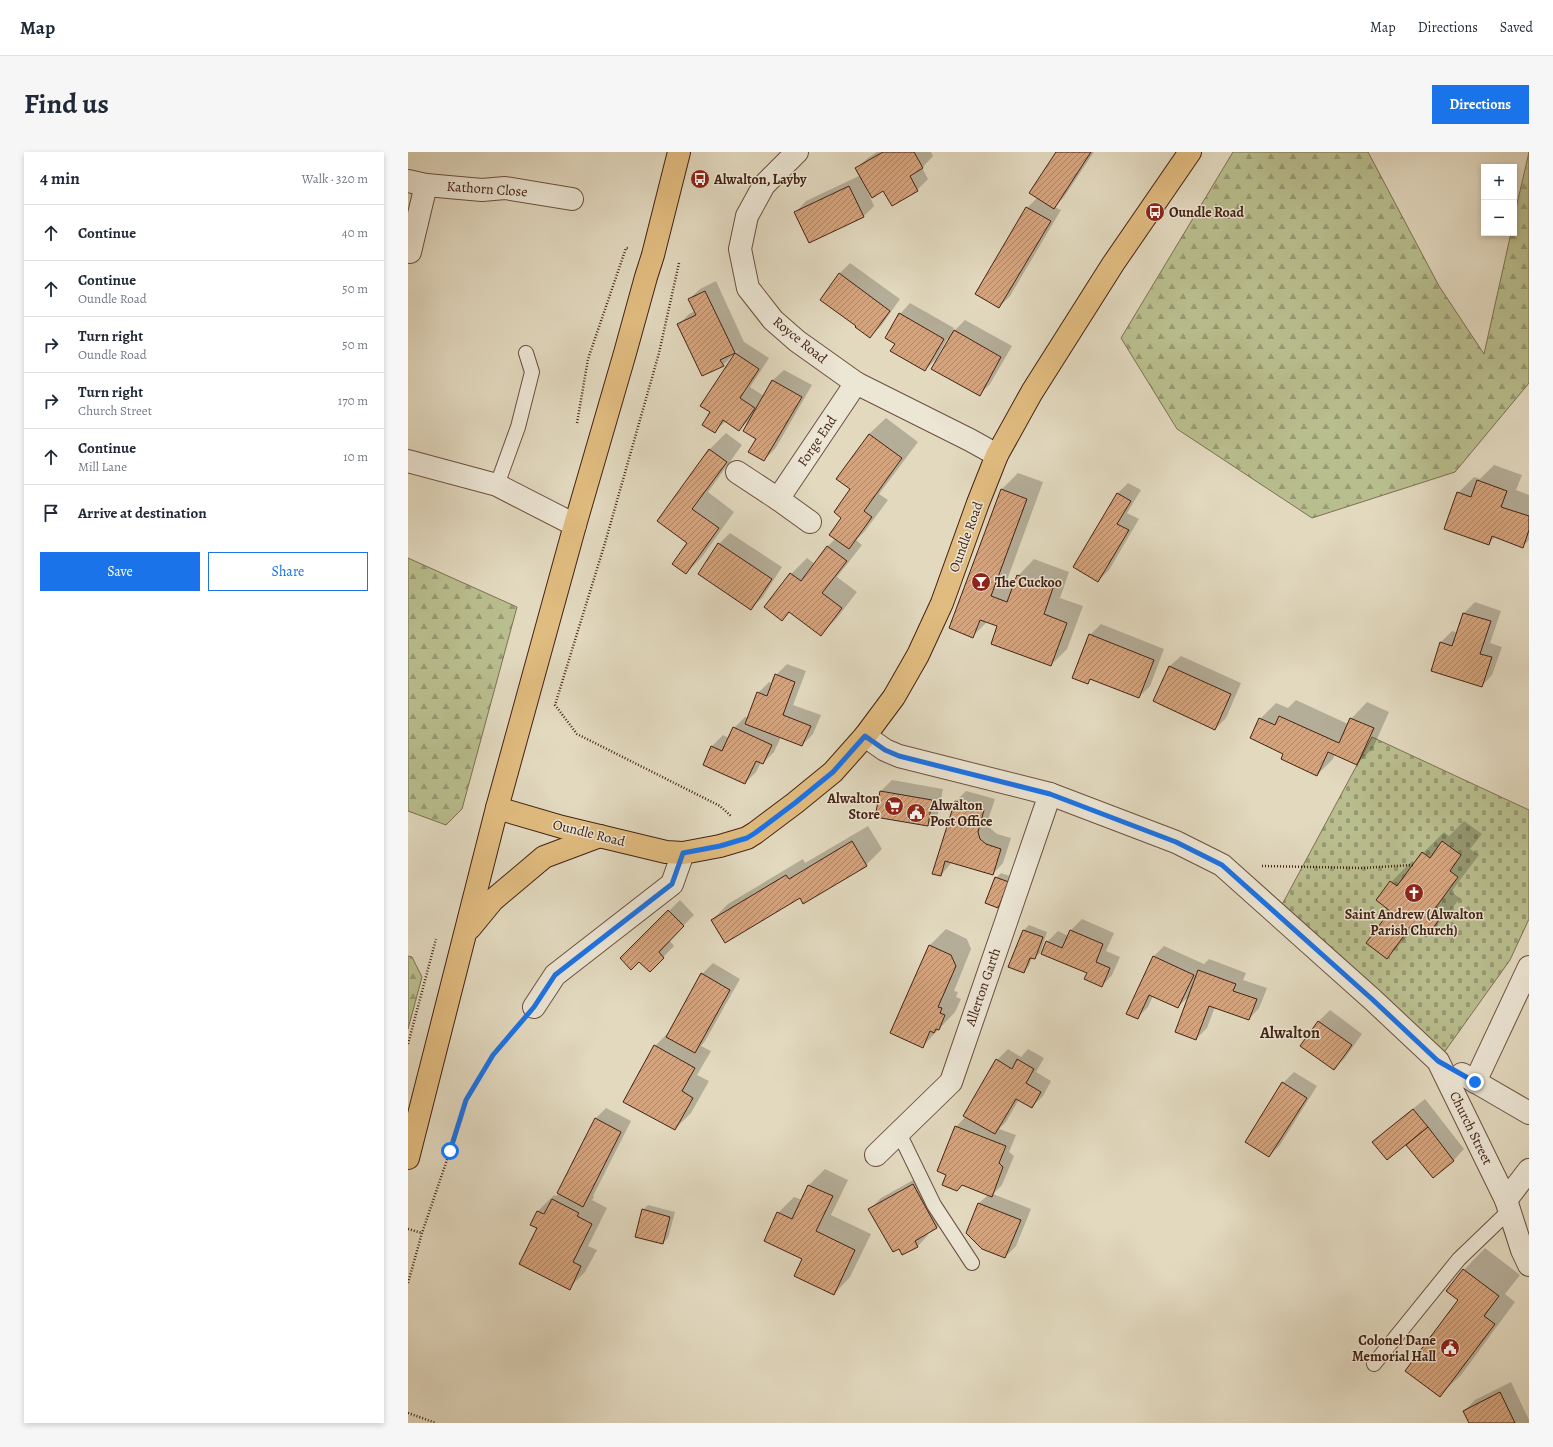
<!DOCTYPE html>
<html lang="en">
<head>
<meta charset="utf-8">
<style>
	body { margin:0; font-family:Alegreya,serif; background:#f6f6f7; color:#1f2937 }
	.controls { position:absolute; right:12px; top:12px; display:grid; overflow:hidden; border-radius:0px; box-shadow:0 2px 6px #0003 }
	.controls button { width:36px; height:36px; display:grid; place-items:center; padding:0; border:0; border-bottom:1px solid #e0e1e3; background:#fff; color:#1f2937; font:20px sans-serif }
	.stop { position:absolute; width:12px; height:12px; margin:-9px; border:3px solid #1a73e8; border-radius:50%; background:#fff }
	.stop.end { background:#1a73e8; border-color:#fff; box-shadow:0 1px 4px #0008 }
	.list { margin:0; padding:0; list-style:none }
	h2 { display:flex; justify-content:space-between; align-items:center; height:52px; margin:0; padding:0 16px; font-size:17px }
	h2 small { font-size:13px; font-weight:400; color:#747a83 }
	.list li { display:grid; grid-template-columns:26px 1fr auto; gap:12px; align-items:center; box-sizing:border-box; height:56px; padding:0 16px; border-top:1px solid #e0e1e3 }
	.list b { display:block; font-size:15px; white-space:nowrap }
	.list p { margin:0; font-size:13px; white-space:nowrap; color:#747a83 }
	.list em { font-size:13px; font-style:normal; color:#747a83 }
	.actions { display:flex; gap:8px; padding:12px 16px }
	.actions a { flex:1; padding:9px 0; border:1px solid #1a73e8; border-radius:0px; text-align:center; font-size:14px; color:#1a73e8 }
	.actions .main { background:#1a73e8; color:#fff }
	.icon { flex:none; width:22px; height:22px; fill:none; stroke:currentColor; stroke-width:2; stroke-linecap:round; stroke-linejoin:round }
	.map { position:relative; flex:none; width:1121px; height:1271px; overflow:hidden; border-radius:0px }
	header { display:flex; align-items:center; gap:24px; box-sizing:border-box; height:56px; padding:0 20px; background:#fff; border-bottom:1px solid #e0e1e3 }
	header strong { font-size:19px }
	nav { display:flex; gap:22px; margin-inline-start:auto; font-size:14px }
	.intro { display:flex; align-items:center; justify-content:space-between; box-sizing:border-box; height:96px; padding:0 24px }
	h1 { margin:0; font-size:28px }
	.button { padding:10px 18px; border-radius:0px; background:#1a73e8; color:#fff; font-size:14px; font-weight:700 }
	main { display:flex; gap:24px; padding:0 24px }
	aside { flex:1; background:#fff; border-radius:0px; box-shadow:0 2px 6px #0003 }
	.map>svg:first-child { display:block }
	.forest { fill:url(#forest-firs); stroke:#7e7051 }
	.cemetery { fill:url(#cemetery-stones); stroke:#7e7051 }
	.shadow { fill:#0003 }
	.building { fill:url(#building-hatch); stroke:#442214 }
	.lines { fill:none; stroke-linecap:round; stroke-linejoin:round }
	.lane-casing { stroke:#6c503f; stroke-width:16 }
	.street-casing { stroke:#6c503f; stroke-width:24 }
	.primary-casing { stroke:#442214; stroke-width:24 }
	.path { stroke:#442214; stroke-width:2.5; stroke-dasharray:1 2; stroke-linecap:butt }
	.lane { stroke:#ece6d5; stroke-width:14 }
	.street { stroke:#ece6d5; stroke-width:22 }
	.primary { stroke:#e1bc80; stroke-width:22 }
	.route { stroke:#1a73e8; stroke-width:5 }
	.labels { text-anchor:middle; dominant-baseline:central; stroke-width:3; stroke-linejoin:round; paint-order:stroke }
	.poi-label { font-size:14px; font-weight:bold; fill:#442214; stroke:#ece6d5; text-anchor:start }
	.street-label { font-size:14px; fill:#442214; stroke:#ece6d5 }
	.quarter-label { font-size:16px; font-weight:bold; fill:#442214; stroke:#ece6d5 }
</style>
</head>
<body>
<header>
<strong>Map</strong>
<nav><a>Map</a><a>Directions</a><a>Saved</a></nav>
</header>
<div class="intro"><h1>Find us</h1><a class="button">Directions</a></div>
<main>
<aside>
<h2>4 min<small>Walk · 320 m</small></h2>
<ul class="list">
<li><svg class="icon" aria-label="ahead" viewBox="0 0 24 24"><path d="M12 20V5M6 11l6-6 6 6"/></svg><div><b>Continue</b></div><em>40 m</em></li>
<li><svg class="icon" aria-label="ahead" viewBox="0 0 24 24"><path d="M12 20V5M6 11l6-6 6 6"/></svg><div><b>Continue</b><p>Oundle Road</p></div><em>50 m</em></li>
<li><svg class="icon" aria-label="right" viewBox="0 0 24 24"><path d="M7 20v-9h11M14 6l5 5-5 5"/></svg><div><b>Turn right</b><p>Oundle Road</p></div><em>50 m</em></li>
<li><svg class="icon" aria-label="right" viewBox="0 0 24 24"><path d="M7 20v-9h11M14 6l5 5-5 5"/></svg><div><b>Turn right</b><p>Church Street</p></div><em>170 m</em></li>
<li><svg class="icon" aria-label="ahead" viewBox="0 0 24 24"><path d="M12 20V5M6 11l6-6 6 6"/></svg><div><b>Continue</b><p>Mill Lane</p></div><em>10 m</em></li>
<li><svg class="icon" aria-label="arrive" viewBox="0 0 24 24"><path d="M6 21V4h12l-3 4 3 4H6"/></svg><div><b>Arrive at destination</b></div></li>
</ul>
<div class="actions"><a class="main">Save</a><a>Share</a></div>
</aside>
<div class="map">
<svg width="1121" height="1271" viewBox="0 0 1121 1271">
	<defs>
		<pattern id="forest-firs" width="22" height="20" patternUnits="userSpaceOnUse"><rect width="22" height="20" fill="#b9be8e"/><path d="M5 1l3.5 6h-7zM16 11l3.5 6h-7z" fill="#989a73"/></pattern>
		<pattern id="cemetery-stones" width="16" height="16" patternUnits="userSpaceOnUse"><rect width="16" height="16" fill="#b9be8e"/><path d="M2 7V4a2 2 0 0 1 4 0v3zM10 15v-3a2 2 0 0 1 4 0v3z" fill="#989a73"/></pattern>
		<pattern id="building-hatch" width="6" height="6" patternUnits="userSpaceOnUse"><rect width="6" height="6" fill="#d4a47e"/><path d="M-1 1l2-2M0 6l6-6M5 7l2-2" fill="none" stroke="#ae8566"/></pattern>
	</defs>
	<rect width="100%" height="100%" fill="#e2d9bf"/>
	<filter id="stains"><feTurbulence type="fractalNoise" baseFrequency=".005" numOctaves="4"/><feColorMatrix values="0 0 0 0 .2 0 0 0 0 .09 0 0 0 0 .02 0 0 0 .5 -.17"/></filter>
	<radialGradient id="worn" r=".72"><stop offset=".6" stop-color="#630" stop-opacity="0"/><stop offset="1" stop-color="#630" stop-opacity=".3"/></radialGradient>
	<g class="forest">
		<path d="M825 0H960L1031 134 1076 202 1103 81H1106V65L1121 0V231L1047 320 904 366 769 277 713 186Z"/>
		<path d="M0 406 109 455 54 657 38 673 0 659Z"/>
		<path d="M0 804 4 805 14 825 0 877Z"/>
	</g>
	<path class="cemetery" d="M964 585 1121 658V767L1102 808 1030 909 869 762Z"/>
	<g class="shadow">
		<path d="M469 0H523L525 4 514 16 520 27 509 38 484 53 475 38 458 36 466 54 456 64 388 60 398 49 453 23 449 16 460 6Z"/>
		<path d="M649 0H686L656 45 647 55 653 58 602 144 591 155 619 56 630 45Z"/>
		<path d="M442 111 492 147 473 174 462 185 449 173 431 122Z"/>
		<path d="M308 129 336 190 361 206 342 235 356 244 365 228 376 218 404 233 367 297 356 308 343 266 331 278 318 269 306 280 303 260 327 202 331 198 325 201 326 202 315 213 270 173 281 162 287 159 281 147 292 137Z"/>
		<path d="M502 151 546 176 543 182 557 168 604 194 582 232 571 243 541 188 539 187 528 207 517 218 488 191 492 162Z"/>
		<path d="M478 266 510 290 471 342 480 348 457 379 448 388 454 393 429 425 449 440 429 466 413 482 382 459 374 467 383 422 399 406 407 412 419 395 428 386 461 282Z"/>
		<path d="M318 281 334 293 300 340 326 360 294 405 278 421 280 391 250 369 302 297Z"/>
		<path d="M1086 313 1114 323 1108 338 1121 343V388L1115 394 1087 385 1080 392 1050 341 1066 325 1072 327Z"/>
		<path d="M610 321 635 330 599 428 608 431 610 424 626 407 661 420 652 446 675 454 659 497 643 513 591 473 580 469 565 484 542 476 594 337Z"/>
		<path d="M720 331 733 338 719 361 731 367 701 418 690 429 709 342Z"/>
		<path d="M322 381 374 415 354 446 343 456 311 392Z"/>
		<path d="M1067 450 1093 459 1082 491 1094 495 1084 523 1074 534 1024 518 1033 490 1044 479 1050 481 1056 461Z"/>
		<path d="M693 472 756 497 742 534 731 545 684 526 680 531 682 483Z"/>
		<path d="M773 504 833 531 818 566 807 577 747 549 762 514Z"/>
		<path d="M379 512 398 519 385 553 413 563 405 582 394 593 373 585 366 600 355 611 353 610 348 620 337 631 296 612 304 594 315 583 321 586 326 576 337 565 340 566 350 541 361 530 365 532 368 523Z"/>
		<path d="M888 548 940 572 943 567 959 550 981 560 965 596 949 612 927 602 925 607 909 623 876 601 852 567 868 551 880 556Z"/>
		<path d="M484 628 535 637 530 662 519 673 473 639Z"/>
		<path d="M558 639 587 647 580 668 582 676 589 682 603 686 595 711 585 722 544 710 533 723 547 650Z"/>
		<path d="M1056 669 1074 682 1062 697 1071 703 1043 740 1052 746 1039 763 1018 784 1006 776 1000 784 979 805 984 759 983 730 1004 709 1007 711 1015 701 1036 680 1041 684Z"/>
		<path d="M460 674 474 697 458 713 393 745 304 768 320 752 395 707 397 711Z"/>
		<path d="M593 721 605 725 595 750 590 755 588 726Z"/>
		<path d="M272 748 286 763 261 788 266 794 242 819 231 809 214 806Z"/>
		<path d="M674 767 706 781 698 799 712 805 704 823 694 834 680 821 639 790 650 779 660 784 663 778Z"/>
		<path d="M621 773 639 780 632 801 626 806 624 805 621 814 615 820 602 814 616 778Z"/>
		<path d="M538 777 559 787 563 797 546 839 550 840 548 845 553 847 547 860 515 894 522 793Z"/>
		<path d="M756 794 796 812 801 807 838 821 835 828 859 836 851 856 841 867 807 855 799 876 788 887 781 844 770 855 745 844 740 855 729 866 745 805Z"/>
		<path d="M305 811 332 827 297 889 293 894 303 899 289 923 301 929 283 961 267 977 216 949 247 894 263 878 294 822Z"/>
		<path d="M922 858 954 882 937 906 926 917 893 894 911 869Z"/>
		<path d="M600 897 613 905 620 897 636 906 628 920 643 929 635 944 624 955 611 947 598 970 591 977 608 983 601 1000 606 1004 594 1033 585 1042 623 1057 608 1094 597 1105 571 1051 580 1043 555 1032 549 1038 540 1023 548 975 558 964 589 908Z"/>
		<path d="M886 920 909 934 872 993 861 1004 875 931Z"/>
		<path d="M1017 947 1056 997 1046 1008 1025 1025 998 991 966 990 977 979Z"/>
		<path d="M198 956 223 969 185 1044 186 1045 184 1048 199 1056 180 1094 189 1098 177 1120 161 1136 130 1076 124 1072 130 1059 146 1043 148 1044 151 1041 187 967Z"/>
		<path d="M417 1017 440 1028 423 1063 463 1082 442 1125 426 1142 395 1106 370 1061 386 1045 394 1048 401 1033Z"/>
		<path d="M516 1022 539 1065 528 1076 519 1081 520 1083 510 1094 495 1102 462 1057 473 1046Z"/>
		<path d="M240 1053 267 1060 260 1086 255 1091 235 1058Z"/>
		<path d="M1077 1096 1112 1123 1097 1142 1107 1150 1053 1223 1031 1244 1052 1148 1056 1118Z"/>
		<path d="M1103 1230 1121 1268V1271H1062L1056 1259 1067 1248Z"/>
	</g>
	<g class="building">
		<path d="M475 0H506L515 16 502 24 510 39 484 54 475 39 464 46 447 16Z"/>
		<path d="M648 0H683L646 57 621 41Z"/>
		<path d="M441 34 456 65 401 91 386 60Z"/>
		<path d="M618 55 643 69 591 156 567 142Z"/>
		<path d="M431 121 482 159 462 186 447 175 448 174 412 148Z"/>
		<path d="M297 139 327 201 312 208 316 214 294 224 269 172 288 163 280 147Z"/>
		<path d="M491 161 536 187 517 219 482 199 487 192 477 186Z"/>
		<path d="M546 178 593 205 572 244 523 217Z"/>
		<path d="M327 201 351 217 332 246 347 256 331 279 315 268 307 281 294 273 302 260 292 254Z"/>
		<path d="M364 228 394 245 356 309 340 300 348 287 335 279Z"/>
		<path d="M461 282 494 306 456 359 464 365 441 397 421 383 433 366 426 360 442 337 428 327Z"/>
		<path d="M301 297 319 310 284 357 311 376 278 422 264 412 279 391 249 369Z"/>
		<path d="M1069 328 1099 339 1093 355 1121 364V378L1115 396 1084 384 1081 393 1036 377 1049 340 1063 345Z"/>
		<path d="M593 337 619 347 583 444 599 450 609 423 645 436 636 462 659 471 643 514 583 492 589 474 572 468 565 486 541 476Z"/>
		<path d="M709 341 723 349 709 372 721 378 690 430 665 415Z"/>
		<path d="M310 391 364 427 343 458 290 422Z"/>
		<path d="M419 394 439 409 414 441 434 456 413 484 381 460 374 469 356 455 382 421 393 429Z"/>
		<path d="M1055 461 1083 469 1072 502 1084 505 1074 535 1023 519 1032 490 1044 494Z"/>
		<path d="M681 482 746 508 731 546 682 527 680 532 664 526Z"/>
		<path d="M761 514 823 542 807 578 745 549Z"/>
		<path d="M367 522 387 530 375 563 403 574 394 594 337 572 349 540 359 544Z"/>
		<path d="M871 564 931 591 942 566 966 576 949 613 920 600 909 624 873 607 875 602 842 586 851 566 867 573Z"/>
		<path d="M325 575 364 593 355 612 348 609 337 632 295 613 303 594 314 599Z"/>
		<path d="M472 639 524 648 520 674 467 665Z"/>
		<path d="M547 649 576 658 570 680 572 687 578 692 593 697 585 723 537 709 533 724 524 722Z"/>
		<path d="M444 689 459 714 395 752 392 746 317 791 303 768 378 723 381 727Z"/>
		<path d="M1034 689 1053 703 1042 719 1050 725 1023 762 1031 768 1018 785 1003 774 979 807 958 791 982 759 968 748 982 729 989 734 1014 700 1022 706Z"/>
		<path d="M587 725 601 730 590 756 577 751Z"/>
		<path d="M260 758 276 774 251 800 256 806 242 820 231 810 223 818 212 806Z"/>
		<path d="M615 778 635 785 627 807 622 806 616 821 600 815Z"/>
		<path d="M662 778 695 792 688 810 702 816 694 835 676 827 679 821 633 802 638 789 654 796Z"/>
		<path d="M521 793 543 803 548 814 530 855 534 856 532 861 537 863 531 878 528 877 526 881 522 879 515 896 482 881Z"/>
		<path d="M745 804 786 823 770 856 741 843 730 867 718 862Z"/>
		<path d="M790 818 828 832 825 839 849 847 841 868 801 854 788 888 767 880Z"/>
		<path d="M293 821 322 838 287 901 258 885Z"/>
		<path d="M910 869 944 893 926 918 892 894Z"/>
		<path d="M246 893 287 916 274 939 285 946 267 978 215 950Z"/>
		<path d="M588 907 604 917 609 907 626 917 618 931 633 940 624 956 608 947 587 982 555 964Z"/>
		<path d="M874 930 899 946 861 1005 837 990Z"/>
		<path d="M1005 957 1020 975 979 1008 964 990Z"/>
		<path d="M187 966 213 980 175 1055 149 1041Z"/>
		<path d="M547 974 598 994 591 1011 595 1015 584 1045 554 1033 549 1039 534 1033 538 1023 529 1019Z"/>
		<path d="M1020 975 1046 1009 1025 1026 998 993Z"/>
		<path d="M505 1032 529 1076 507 1089 510 1095 494 1103 491 1097 485 1100 460 1057Z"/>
		<path d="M400 1033 425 1044 408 1079 447 1098 426 1143 386 1124 394 1107 356 1089 369 1060 384 1067Z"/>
		<path d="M144 1047 171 1061 169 1064 184 1072 165 1110 173 1114 162 1138 111 1112 129 1076 122 1073 129 1059 136 1062Z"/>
		<path d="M570 1051 613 1068 597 1106 574 1097 558 1081Z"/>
		<path d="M234 1057 262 1065 255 1092 227 1085Z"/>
		<path d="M1055 1117 1091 1144 1076 1164 1087 1172 1032 1245 997 1219 1050 1148 1038 1139Z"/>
		<path d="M1092 1240 1107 1271H1061L1055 1259Z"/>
	</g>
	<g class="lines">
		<g class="lane-casing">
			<g id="lane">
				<path d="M89 333 110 275 124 220 118 201"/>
				<path d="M491 981 526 1053 564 1111"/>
				<path d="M966 1212 1051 1107 1102 1058"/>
			</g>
		</g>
		<g class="street-casing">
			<g id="street">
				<path d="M389 0 356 33 339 64 332 97 340 136 365 168 389 189 448 231 562 288 589 303"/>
				<path d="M0 29 18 33 74 38 97 36 164 47"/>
				<path d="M2 100 18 33"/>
				<path d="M0 309 89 333 167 373"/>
				<path d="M329 320 370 347"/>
				<path d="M402 370 370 347 448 231"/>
				<path d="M457 584 477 598 491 604 642 642 768 690 814 713 965 848 1030 909 1098 1048 1114 1098 1121 1113"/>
				<path d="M126 855 147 823 264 732 275 701"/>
				<path d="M1054 922 1121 961"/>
				<path d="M1067 930 1121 815"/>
				<path d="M468 1003 543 930 642 642"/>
				<path d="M1098 1048 1121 1018"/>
			</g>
		</g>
		<g class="primary-casing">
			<g id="primary">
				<path d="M89 656 154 675 258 700 275 701 312 694 339 686 347 681 387 651 425 620 457 584 486 545 510 503 534 451 570 351 589 303 624 240 705 112 782 0"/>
				<path d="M62 776 85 748 136 705 192 684"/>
				<path d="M0 1006 89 656 167 373 217 201 238 125 245 103 271 0"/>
			</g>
		</g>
		<g class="path">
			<path d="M271 111 251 201 197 391 147 553 169 582 312 654 323 664"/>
			<path d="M169 271 180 207 218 96H220"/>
			<path d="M854 714 954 716 1005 713"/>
			<path d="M0 892 28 787"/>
			<path d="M0 1077 14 1081"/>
			<path d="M0 1131 14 1081 42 999 58 948 85 903 110 874"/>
			<path d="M0 1261 28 1271"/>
		</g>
		<use href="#lane" class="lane"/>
		<use href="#street" class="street"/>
		<use href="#primary" class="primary"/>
	</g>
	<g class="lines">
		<path class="route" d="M42 999 58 948 85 903 126 855 147 823 264 732 275 701 312 694 339 686 347 681 387 651 425 620 457 584 477 598 491 604 642 642 768 690 814 713 965 848 1030 909 1067 930"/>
	</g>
	<defs>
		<g id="bus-disc" transform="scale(1)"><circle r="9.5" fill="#8f2418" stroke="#ece6d5"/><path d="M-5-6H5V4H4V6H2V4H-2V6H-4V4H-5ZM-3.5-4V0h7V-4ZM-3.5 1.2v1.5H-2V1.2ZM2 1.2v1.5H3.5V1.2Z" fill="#fff"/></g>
		<g id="bar-disc" transform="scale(1)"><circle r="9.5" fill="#8f2418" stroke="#ece6d5"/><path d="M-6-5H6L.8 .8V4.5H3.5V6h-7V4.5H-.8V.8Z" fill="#fff"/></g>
		<g id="supermarket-disc" transform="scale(1)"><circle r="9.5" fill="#8f2418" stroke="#ece6d5"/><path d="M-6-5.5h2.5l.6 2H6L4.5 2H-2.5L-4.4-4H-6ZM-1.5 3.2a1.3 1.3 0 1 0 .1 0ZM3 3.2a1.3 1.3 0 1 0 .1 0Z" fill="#fff"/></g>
		<g id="civic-disc" transform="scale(1)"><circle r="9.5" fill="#8f2418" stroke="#ece6d5"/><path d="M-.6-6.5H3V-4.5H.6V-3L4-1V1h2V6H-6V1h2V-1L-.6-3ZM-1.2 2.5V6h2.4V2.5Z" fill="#fff"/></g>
		<g id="church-disc" transform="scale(1)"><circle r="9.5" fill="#8f2418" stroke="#ece6d5"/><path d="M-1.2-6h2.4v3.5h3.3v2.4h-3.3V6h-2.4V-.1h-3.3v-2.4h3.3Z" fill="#fff"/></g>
	</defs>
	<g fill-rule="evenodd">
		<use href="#bus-disc" x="292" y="27"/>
		<use href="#bus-disc" x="747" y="60"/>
		<use href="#bar-disc" x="573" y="430"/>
		<use href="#supermarket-disc" x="486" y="654"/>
		<use href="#civic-disc" x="508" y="661"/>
		<use href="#church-disc" x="1006" y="741"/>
		<use href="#civic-disc" x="1042" y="1196"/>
	</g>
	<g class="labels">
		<g class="poi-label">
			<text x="306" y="27">Alwalton, Layby</text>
			<text x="761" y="60">Oundle Road</text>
			<text x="587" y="430">The Cuckoo</text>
			<text x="472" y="646" text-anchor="end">Alwalton<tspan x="472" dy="16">Store</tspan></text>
			<text x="522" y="653">Alwalton<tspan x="522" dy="16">Post Office</tspan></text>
			<text x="1006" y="762" text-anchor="middle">Saint Andrew (Alwalton<tspan x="1006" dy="16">Parish Church)</tspan></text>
			<text x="1028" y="1188" text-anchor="end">Colonel Dane<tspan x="1028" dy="16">Memorial Hall</tspan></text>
		</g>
		<g class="street-label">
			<text transform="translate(79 37) rotate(4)">Kathorn Close</text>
			<text transform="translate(392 188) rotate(39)">Royce Road</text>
			<text transform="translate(409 289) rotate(-56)">Forge End</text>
			<text transform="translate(558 385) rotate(-70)">Oundle Road</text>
			<text transform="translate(181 681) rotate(14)">Oundle Road</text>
			<text transform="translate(575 835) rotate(-71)">Allerton Garth</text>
			<text transform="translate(1063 976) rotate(64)">Church Street</text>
		</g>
		<g class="quarter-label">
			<text x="882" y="881">Alwalton</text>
		</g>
	</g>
	<rect width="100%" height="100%" filter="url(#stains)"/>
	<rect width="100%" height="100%" fill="url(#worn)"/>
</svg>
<div class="controls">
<button>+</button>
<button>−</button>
</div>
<div class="stop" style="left:42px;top:999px"></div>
<div class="stop end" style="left:1067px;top:930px"></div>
</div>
</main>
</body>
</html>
